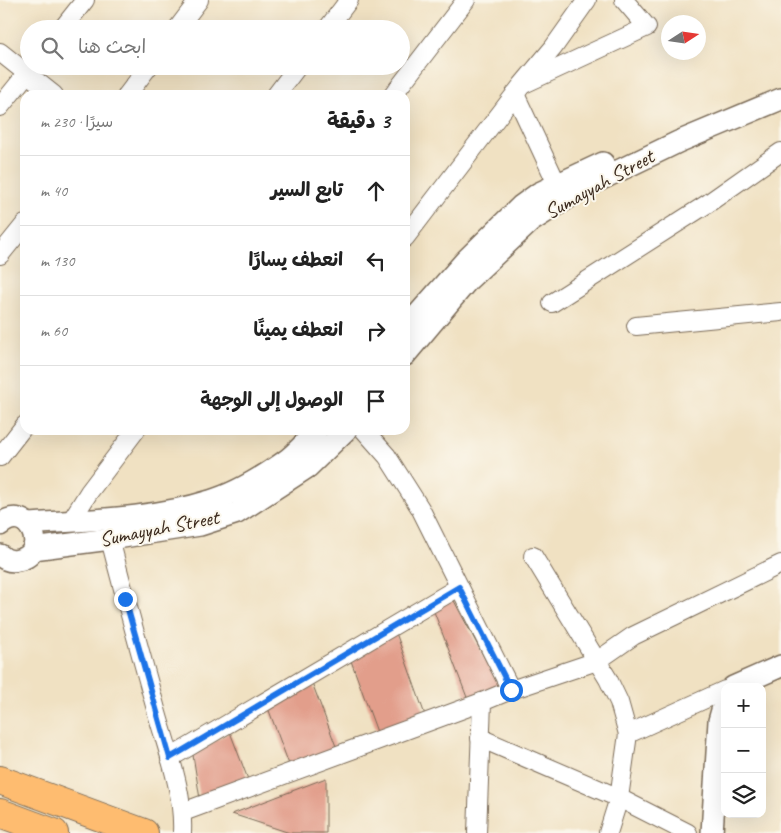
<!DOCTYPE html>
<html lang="ar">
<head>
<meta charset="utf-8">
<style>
	body { margin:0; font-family:Caveat,"Playpen Sans Arabic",sans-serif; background:#f2f2f2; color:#222; direction:rtl }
	.controls { position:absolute; right:15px; bottom:15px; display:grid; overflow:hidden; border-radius:10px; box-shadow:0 5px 20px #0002 }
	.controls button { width:45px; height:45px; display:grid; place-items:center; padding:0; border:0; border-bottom:1px solid #e0e0e0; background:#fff; color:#222; font:25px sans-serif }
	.compass { position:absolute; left:661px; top:15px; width:45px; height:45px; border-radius:50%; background:#fff; box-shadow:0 5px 20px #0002; rotate:78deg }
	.stop { position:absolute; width:15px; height:15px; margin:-11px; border:4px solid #1a73e8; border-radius:50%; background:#fff }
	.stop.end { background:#1a73e8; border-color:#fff; box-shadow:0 1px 5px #0008 }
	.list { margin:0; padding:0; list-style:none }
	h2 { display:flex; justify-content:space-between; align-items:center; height:65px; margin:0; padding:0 20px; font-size:21px }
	h2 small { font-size:16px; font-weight:400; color:#767676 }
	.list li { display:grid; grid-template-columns:32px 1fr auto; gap:15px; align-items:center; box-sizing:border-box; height:70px; padding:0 20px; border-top:1px solid #e0e0e0 }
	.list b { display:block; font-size:19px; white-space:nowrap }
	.list em { font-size:16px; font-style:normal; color:#767676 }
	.icon { flex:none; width:28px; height:28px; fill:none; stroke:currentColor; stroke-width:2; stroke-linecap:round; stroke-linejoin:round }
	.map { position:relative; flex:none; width:781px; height:833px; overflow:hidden; direction:ltr }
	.search { position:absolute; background:#fff; box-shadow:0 5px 20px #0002; left:20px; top:20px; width:390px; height:55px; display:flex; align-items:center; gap:12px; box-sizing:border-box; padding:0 18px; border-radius:28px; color:#767676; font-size:19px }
	.panel { position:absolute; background:#fff; box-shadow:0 5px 20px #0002; left:20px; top:90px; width:390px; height:345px; border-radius:15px; direction:rtl }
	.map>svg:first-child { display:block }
	.building { fill:#e29e8b }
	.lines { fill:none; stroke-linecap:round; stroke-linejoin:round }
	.minor-casing { stroke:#7a6a57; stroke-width:20 }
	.tertiary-casing { stroke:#7a6a57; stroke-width:24 }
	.trunk-casing { stroke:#7a6a57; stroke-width:30 }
	.minor { stroke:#fff; stroke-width:18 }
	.tertiary { stroke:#fff; stroke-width:21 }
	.trunk { stroke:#febc70; stroke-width:28 }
	.route { stroke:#1a73e8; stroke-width:6 }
	.labels { text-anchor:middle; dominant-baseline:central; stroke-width:4; stroke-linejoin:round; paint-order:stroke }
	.street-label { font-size:21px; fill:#3b2a1e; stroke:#fbf7ec }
</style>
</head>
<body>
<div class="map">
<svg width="781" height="833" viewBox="0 0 781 833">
	<rect width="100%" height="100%" fill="#fbf7ec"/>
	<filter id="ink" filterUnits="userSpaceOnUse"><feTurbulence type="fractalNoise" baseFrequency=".02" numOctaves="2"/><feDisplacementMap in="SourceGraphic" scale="10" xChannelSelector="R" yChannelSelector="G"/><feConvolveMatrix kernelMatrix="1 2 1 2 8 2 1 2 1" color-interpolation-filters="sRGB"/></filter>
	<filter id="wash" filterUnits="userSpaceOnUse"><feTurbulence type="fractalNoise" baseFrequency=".0096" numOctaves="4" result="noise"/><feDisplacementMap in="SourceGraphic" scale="20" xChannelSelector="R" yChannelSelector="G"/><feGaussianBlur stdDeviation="1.12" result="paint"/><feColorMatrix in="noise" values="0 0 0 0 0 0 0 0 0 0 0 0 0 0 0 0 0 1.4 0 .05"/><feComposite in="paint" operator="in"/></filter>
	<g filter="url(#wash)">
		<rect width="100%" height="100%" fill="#f0e1c2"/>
		<g id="blocks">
			<g class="building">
				<path d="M453 599 500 687 468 700 433 609Z"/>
				<path d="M395 630 425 715 377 732 350 658Z"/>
				<path d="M311 680 337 749 290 767 268 708Z"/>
				<path d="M230 732 249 782 200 799 193 755Z"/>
				<path d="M326 778V833H290L232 814Z"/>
			</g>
		</g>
	</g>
	<g filter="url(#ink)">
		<use href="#blocks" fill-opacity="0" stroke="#7a6a57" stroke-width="1"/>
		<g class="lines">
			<g class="minor-casing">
				<g id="minor">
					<path d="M62 29 85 0"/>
					<path d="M177 29 199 0"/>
					<path d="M327 29 349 0"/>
					<path d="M0 52 54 95"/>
					<path d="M526 83 647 27 624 0"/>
					<path d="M515 94 557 184"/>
					<path d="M127 95 149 66"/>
					<path d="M276 95 298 66"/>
					<path d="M393 95 466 0"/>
					<path d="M0 107 33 66"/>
					<path d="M405 238 522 85 553 48 587 0"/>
					<path d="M0 255 25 224"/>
					<path d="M552 303 707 204 781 152"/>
					<path d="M636 326 781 312"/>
					<path d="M364 430 387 456 420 508 511 690"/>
					<path d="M0 457 25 425"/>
					<path d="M71 521 89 492 136 430"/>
					<path d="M110 539C125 598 141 655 157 713 168 752 184 793 182 833"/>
					<path d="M533 556 608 679 619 702 628 734"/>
					<path d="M480 738 619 798 688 833"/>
					<path d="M170 758 459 587"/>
					<path d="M183 812 482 702 511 690 597 661 633 636 781 564"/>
					<path d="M477 833 482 702"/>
					<path d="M608 833 619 798 628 734 725 690"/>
				</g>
			</g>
			<g class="tertiary-casing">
				<g id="tertiary">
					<path d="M405 329 466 260 521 206 539 193 603 163"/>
					<path d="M405 355 468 280 530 222 585 187 678 142 781 99"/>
					<path d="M28 524C86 520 154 519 210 501 234 494 264 476 284 462 296 454 307 440 317 430"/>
					<path d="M0 525C28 500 52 554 18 560 11 562 5 560 0 555"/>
					<path d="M33 549 110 539 200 525 237 513 308 467 346 430"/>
					<path d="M733 687 781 666"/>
					<path d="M712 833 719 721 725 700"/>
				</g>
			</g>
			<g class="trunk-casing">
				<g id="trunk">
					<path d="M0 780 144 833"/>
					<path d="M0 813 54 833"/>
				</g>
			</g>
			<use href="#minor" class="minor"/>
			<use href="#tertiary" class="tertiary"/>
			<use href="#trunk" class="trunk"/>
		</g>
	</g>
	<g class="lines" filter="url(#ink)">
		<path class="route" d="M125 599 170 758 459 587 511 690"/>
	</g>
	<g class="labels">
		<g class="street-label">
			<text transform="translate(599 184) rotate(-29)">Sumayyah Street</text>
			<text transform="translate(159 528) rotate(-11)">Sumayyah Street</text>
		</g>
	</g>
</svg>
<div class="controls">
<button>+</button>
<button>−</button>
<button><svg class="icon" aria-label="layers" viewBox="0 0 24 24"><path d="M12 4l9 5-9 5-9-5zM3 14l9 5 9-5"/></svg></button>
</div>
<svg class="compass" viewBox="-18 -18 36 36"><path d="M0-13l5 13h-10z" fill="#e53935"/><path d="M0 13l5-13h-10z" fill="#767676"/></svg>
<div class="stop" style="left:511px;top:690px"></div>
<div class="stop end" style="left:125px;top:599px"></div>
<div class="search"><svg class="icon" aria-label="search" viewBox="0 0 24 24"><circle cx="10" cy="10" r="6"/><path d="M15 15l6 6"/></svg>ابحث هنا</div>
<section class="panel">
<h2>3 دقيقة<small>سيرًا · 230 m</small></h2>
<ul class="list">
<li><svg class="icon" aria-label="ahead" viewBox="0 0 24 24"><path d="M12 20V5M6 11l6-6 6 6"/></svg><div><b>تابع السير</b></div><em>40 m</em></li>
<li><svg class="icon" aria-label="left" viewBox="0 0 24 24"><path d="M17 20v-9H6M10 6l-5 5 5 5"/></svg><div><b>انعطف يسارًا</b></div><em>130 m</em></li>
<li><svg class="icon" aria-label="right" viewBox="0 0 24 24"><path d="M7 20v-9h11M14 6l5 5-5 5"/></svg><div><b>انعطف يمينًا</b></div><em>60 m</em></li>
<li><svg class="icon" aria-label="arrive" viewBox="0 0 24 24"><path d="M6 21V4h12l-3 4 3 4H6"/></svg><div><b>الوصول إلى الوجهة</b></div></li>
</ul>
</section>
</div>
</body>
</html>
